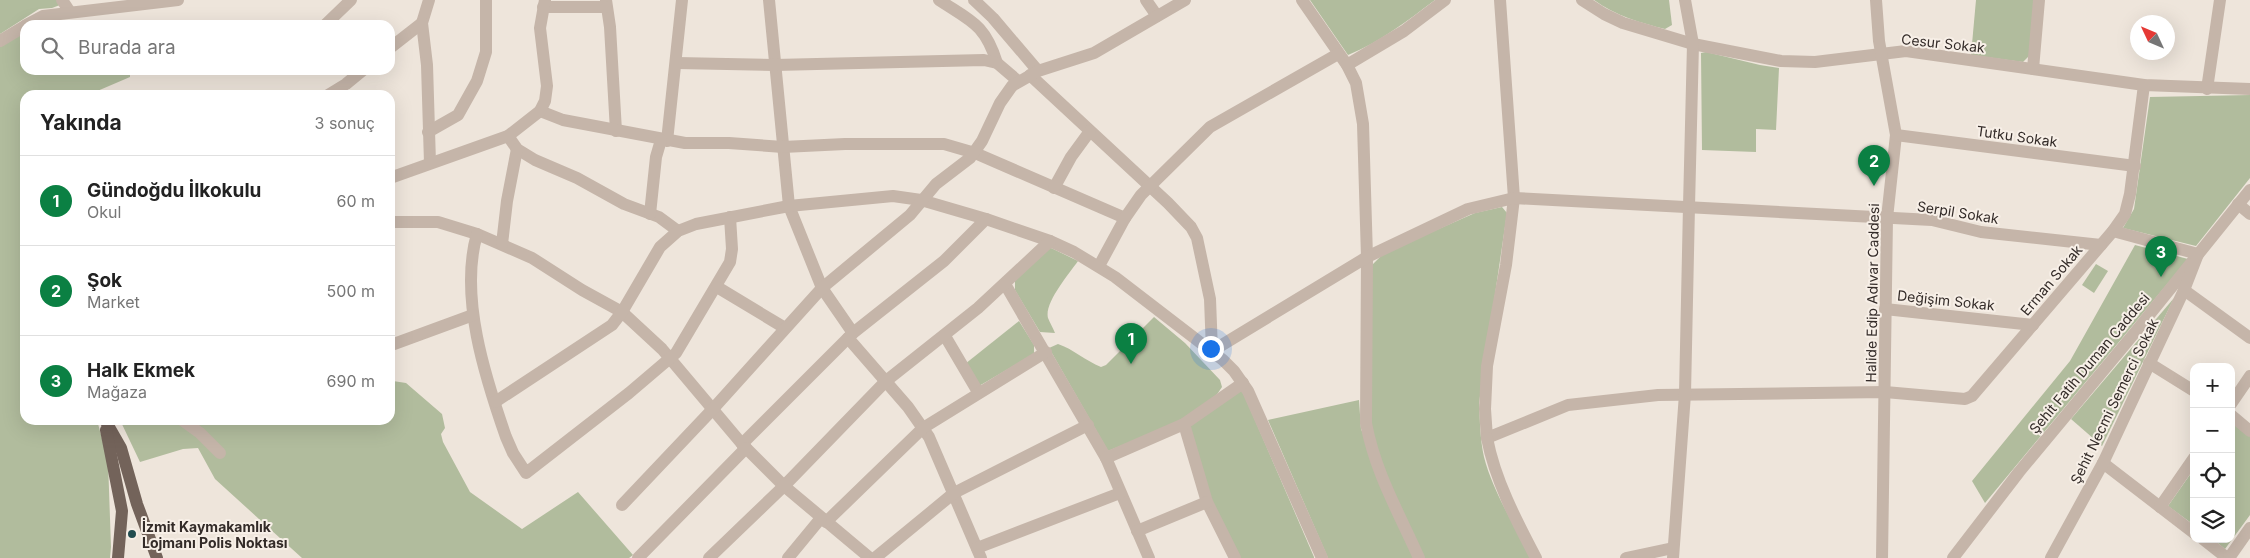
<!DOCTYPE html>
<html lang="tr">
<head>
<meta charset="utf-8">
<style>
	body { margin:0; font-family:Inter,sans-serif; background:#f6f6f6; color:#222 }
	.controls { position:absolute; right:15px; bottom:15px; display:grid; overflow:hidden; border-radius:10px; box-shadow:0 5px 20px #0002 }
	.controls button { width:45px; height:45px; display:grid; place-items:center; padding:0; border:0; border-bottom:1px solid #e0e0e0; background:#fff; color:#222; font:25px sans-serif }
	.compass { position:absolute; left:2130px; top:15px; width:45px; height:45px; border-radius:50%; background:#fff; box-shadow:0 5px 20px #0002; rotate:314deg }
	.you { position:absolute; left:1210px; top:348px; width:18px; height:18px; margin:-12px; border:4px solid #fff; border-radius:50%; background:#1a73e8; box-shadow:0 0 0 8px #1a73e833 }
	.badge { display:grid; place-items:center; width:32px; height:32px; border-radius:50%; background:#0b8043; color:#fff; font-size:16px; font-weight:700 }
	.pin { position:absolute; translate:-50% -41px; filter:drop-shadow(0 1px 2px #0008) }
	.pin::after { content:''; position:absolute; top:26px; width:18px; height:15px; background:inherit; clip-path:polygon(0 0,100% 0,50% 100%) }
	.list { margin:0; padding:0; list-style:none }
	h2 { display:flex; justify-content:space-between; align-items:center; height:65px; margin:0; padding:0 20px; font-size:21px }
	h2 small { font-size:16px; font-weight:400; color:#767676 }
	.list li { display:grid; grid-template-columns:32px 1fr auto; gap:15px; align-items:center; box-sizing:border-box; height:90px; padding:0 20px; border-top:1px solid #e0e0e0 }
	.list b { display:block; font-size:19px; white-space:nowrap }
	.list p { margin:0; font-size:16px; white-space:nowrap; color:#767676 }
	.list em { font-size:16px; font-style:normal; color:#767676 }
	.icon { flex:none; width:28px; height:28px; fill:none; stroke:currentColor; stroke-width:2; stroke-linecap:round; stroke-linejoin:round }
	.map { position:relative; flex:none; width:2250px; height:558px; overflow:hidden }
	.search { position:absolute; background:#fff; box-shadow:0 5px 20px #0002; left:20px; top:20px; width:375px; height:55px; display:flex; align-items:center; gap:12px; box-sizing:border-box; padding:0 18px; border-radius:15px; color:#767676; font-size:19px }
	.panel { position:absolute; background:#fff; box-shadow:0 5px 20px #0002; left:20px; top:90px; width:375px; height:335px; border-radius:15px }
	.map>svg:first-child { display:block }
	.green { fill:#b1bc9d }
	.lines { fill:none; stroke-linecap:round; stroke-linejoin:round }
	.minor { stroke:#c5b5a9; stroke-width:12 }
	.major { stroke:#73635a; stroke-width:12 }
	.poi-dot { fill:#224d50; stroke:#f7efe7; stroke-width:2 }
	.labels { text-anchor:middle; dominant-baseline:central; stroke-width:4; stroke-linejoin:round; paint-order:stroke }
	.street-label { font-size:14px; fill:#332b28; stroke:#f7efe7 }
	.poi-label { font-size:14px; font-weight:bold; fill:#332b28; stroke:#f7efe7; text-anchor:start }
</style>
</head>
<body>
<div class="map">
<svg width="2250" height="558" viewBox="0 0 2250 558">
	<rect width="100%" height="100%" fill="#eee5db"/>
	<g class="green">
		<path d="M0 0H57L60 5 52 8 39 9 0 34Z"/>
		<path d="M1310 0H1435C1407 21 1380 42 1348 55Z"/>
		<path d="M1594 0H1669L1672 25 1665 29C1641 23 1614 15 1594 0Z"/>
		<path d="M1976 0H2034L2030 55 2023 62 1971 55Z"/>
		<path d="M21 34H25V70H130V77L95 92V95H25V420H97L108 461 111 547 110 558H0V47Z"/>
		<path d="M1706 52 1760 65 1779 68 1776 130 1756 129V152L1702 150 1701 53Z"/>
		<path d="M2250 95V178L2196 246 2123 228 2134 209 2150 97Z"/>
		<path d="M1502 207 1507 213 1479 403C1480 421 1480 439 1484 457 1493 492 1515 526 1531 558H1424L1383 470 1370 424 1372 265 1384 253 1475 213Z"/>
		<path d="M2135 245 2188 259 1985 503 1972 481 2070 361Z"/>
		<path d="M1049 247 1078 261C1069 274 1044 303 1048 318 1050 323 1053 328 1055 333L1040 332 1015 290V281Z"/>
		<path d="M2096 264 2108 271 2094 293 2082 285Z"/>
		<path d="M2174 298 2102 446 2071 419Z"/>
		<path d="M1154 317 1185 343 1220 380 1222 387C1204 419 1142 437 1108 451L1049 348 1058 344C1073 349 1086 361 1101 367L1106 365Z"/>
		<path d="M1019 321 1034 345V354L979 386 965 364Z"/>
		<path d="M390 376 393 381 406 383 442 414 445 428 441 434 443 442 470 492 522 529 578 492 633 555 629 558H302L215 479 198 448 183 449 140 462 120 420H390Z"/>
		<path d="M1242 390 1314 557V558H1239L1211 500 1189 426Z"/>
		<path d="M1359 400 1361 429 1414 558H1328L1268 420Z"/>
		<path d="M2231 415 2250 431V515L2225 549 2213 539H2231Z"/>
		<path d="M2194 469V525L2168 506Z"/>
	</g>
	<g class="lines">
		<g class="minor">
			<path d="M62 0 70 12"/>
			<path d="M429 0 422 23 427 65 430 163"/>
			<path d="M606 0 610 27 616 131"/>
			<path d="M769 0 789 206 822 288 853 333"/>
			<path d="M939 0C971 21 985 24 997 63"/>
			<path d="M974 0 993 18 1038 71"/>
			<path d="M1146 0 1157 16"/>
			<path d="M1302 0 1347 65 1356 83 1363 124 1367 257 1366 423C1375 472 1399 513 1419 558"/>
			<path d="M1500 0 1514 198 1506 265 1487 366 1485 409 1487 438 1568 405 1658 395 1885 392 1965 399 1972 396 2113 231 2125 214 2130 194 2144 85"/>
			<path d="M1582 0 1604 14 1623 23 1693 44 1781 61 1815 62 1906 51 2144 85 2250 89"/>
			<path d="M1876 0 1879 41 1896 135 1887 218 1882 558"/>
			<path d="M543 7H606"/>
			<path d="M26 25 43 16 178 0"/>
			<path d="M325 25 351 0"/>
			<path d="M0 41 25 26"/>
			<path d="M390 48 422 23"/>
			<path d="M677 63 775 65 984 60 997 63 1018 81"/>
			<path d="M1347 65 1404 31 1445 0"/>
			<path d="M2033 69 2039 0"/>
			<path d="M1030 75 1168 203 1191 227 1197 238 1210 299 1212 351"/>
			<path d="M2207 89 2220 0"/>
			<path d="M328 95 346 84 363 70"/>
			<path d="M540 111 563 120 685 143H729L783 147 845 144H944L975 153 1125 218"/>
			<path d="M428 132 458 115 477 81 486 52V0"/>
			<path d="M1896 135 2135 166"/>
			<path d="M508 136 517 149 535 160 577 178 624 204 659 217 678 231"/>
			<path d="M667 141 682 0"/>
			<path d="M390 178 508 136 540 111 545 101 547 86 540 28 545 0"/>
			<path d="M1054 188 1071 157 1090 131"/>
			<path d="M2238 204 2250 214"/>
			<path d="M650 214 656 157 661 140"/>
			<path d="M390 222H438L477 234 532 258 582 290 622 312 662 349 742 444 784 486 870 558"/>
			<path d="M477 234C459 296 485 377 506 437L513 453 526 473 629 393 676 353 730 262 732 249 730 217"/>
			<path d="M502 244 507 201 517 149"/>
			<path d="M1099 266 1125 218 1141 195 1210 127 1338 54"/>
			<path d="M1005 284 1106 458 1149 558"/>
			<path d="M717 287 785 328"/>
			<path d="M2184 290 2250 338"/>
			<path d="M1885 309 2033 325"/>
			<path d="M945 336 978 392"/>
			<path d="M848 338 908 407 929 437 981 558"/>
			<path d="M394 344 473 315"/>
			<path d="M1212 351 1367 257 1468 209 1514 198 1932 220 1981 232 2101 245"/>
			<path d="M2149 363 2194 391"/>
			<path d="M495 402 612 325 622 312 660 247 678 231 696 224 789 206 893 196 921 200 986 219 1050 241 1074 252 1115 277 1223 360 1234 371 1248 391 1322 558"/>
			<path d="M2231 404 2250 376"/>
			<path d="M2231 415 2250 431"/>
			<path d="M182 420 200 433 220 453"/>
			<path d="M1184 424 1207 502 1235 558"/>
			<path d="M1487 438C1495 480 1516 520 1536 558"/>
			<path d="M742 444 853 333 944 261 986 219"/>
			<path d="M1106 458 1184 424 1243 383"/>
			<path d="M2103 463 2194 533"/>
			<path d="M622 505 712 410 822 288 910 215 936 184 970 158 982 141 1000 103 1012 86 1038 71 1094 53 1185 0"/>
			<path d="M2160 507 2194 458"/>
			<path d="M826 522 923 428 1046 352"/>
			<path d="M1137 531 1207 502"/>
			<path d="M2203 539 2227 558"/>
			<path d="M977 548 1120 493"/>
			<path d="M638 558 746 448"/>
			<path d="M709 558 784 486 886 381 978 308 1050 241"/>
			<path d="M788 558 821 518"/>
			<path d="M875 558 954 493 1088 425"/>
			<path d="M1626 558 1673 548"/>
			<path d="M1673 558 1685 394 1689 206 1693 44 1685 0"/>
			<path d="M1953 558 2019 472 2137 330 2250 190"/>
			<path d="M2051 558 2103 463 2184 290 2198 254 2113 231"/>
			<path d="M2229 558 2250 528"/>
		</g>
		<g class="major">
			<path d="M105 420 121 448 137 504 157 558"/>
			<path d="M106 430 122 511 118 558"/>
		</g>
	</g>
	<circle class="poi-dot" cx="132" cy="534" r="5"/>
	<g class="labels">
		<g class="street-label">
			<text transform="translate(1943 43) rotate(6)">Cesur Sokak</text>
			<text transform="translate(2017 136) rotate(8)">Tutku Sokak</text>
			<text transform="translate(1958 212) rotate(9)">Serpil Sokak</text>
			<text transform="translate(2051 280) rotate(-50)">Erman Sokak</text>
			<text transform="translate(1872 293) rotate(-89)">Halide Edip Adıvar Caddesi</text>
			<text transform="translate(1946 300) rotate(6)">Değişim Sokak</text>
			<text transform="translate(2089 363) rotate(-50)">Şehit Fatih Duman Caddesi</text>
			<text transform="translate(2114 401) rotate(-64)">Şehit Necmi Semerci Sokak</text>
		</g>
		<g class="poi-label">
			<text x="142" y="526">İzmit Kaymakamlık<tspan x="142" dy="16">Lojmanı Polis Noktası</tspan></text>
		</g>
	</g>
</svg>
<div class="controls">
<button>+</button>
<button>−</button>
<button><svg class="icon" aria-label="locate" viewBox="0 0 24 24"><circle cx="12" cy="12" r="6"/><path d="M12 2v4M12 18v4M2 12h4M18 12h4"/></svg></button>
<button><svg class="icon" aria-label="layers" viewBox="0 0 24 24"><path d="M12 4l9 5-9 5-9-5zM3 14l9 5 9-5"/></svg></button>
</div>
<svg class="compass" viewBox="-18 -18 36 36"><path d="M0-13l5 13h-10z" fill="#e53935"/><path d="M0 13l5-13h-10z" fill="#767676"/></svg>
<div class="you"></div>
<div class="pin badge" style="left:1131px;top:364px">1</div>
<div class="pin badge" style="left:1874px;top:186px">2</div>
<div class="pin badge" style="left:2161px;top:277px">3</div>
<div class="search"><svg class="icon" aria-label="search" viewBox="0 0 24 24"><circle cx="10" cy="10" r="6"/><path d="M15 15l6 6"/></svg>Burada ara</div>
<section class="panel">
<h2>Yakında<small>3 sonuç</small></h2>
<ul class="list">
<li><span class="badge">1</span><div><b>Gündoğdu İlkokulu</b><p>Okul</p></div><em>60 m</em></li>
<li><span class="badge">2</span><div><b>Şok</b><p>Market</p></div><em>500 m</em></li>
<li><span class="badge">3</span><div><b>Halk Ekmek</b><p>Mağaza</p></div><em>690 m</em></li>
</ul>
</section>
</div>
</body>
</html>
